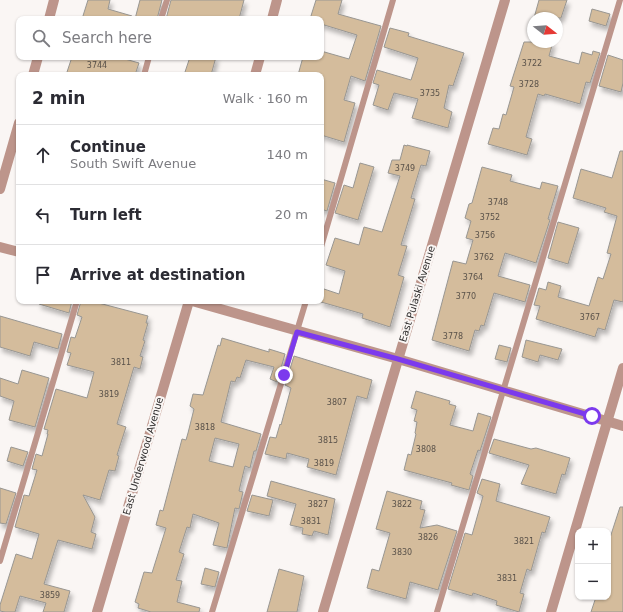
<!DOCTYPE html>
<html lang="en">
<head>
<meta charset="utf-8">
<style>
	body { margin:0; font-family:"DejaVu Sans",sans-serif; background:#f7f7f7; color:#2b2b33 }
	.controls { position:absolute; right:12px; bottom:12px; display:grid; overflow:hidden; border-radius:8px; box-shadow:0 1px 3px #0004 }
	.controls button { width:36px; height:36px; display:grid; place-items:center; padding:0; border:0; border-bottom:1px solid #e1e1e2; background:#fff; color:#2b2b33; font:20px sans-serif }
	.compass { position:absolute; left:527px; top:12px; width:36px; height:36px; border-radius:50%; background:#fff; box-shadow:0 1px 3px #0004; rotate:107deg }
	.stop { position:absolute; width:12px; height:12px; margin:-9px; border:3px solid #7c3aed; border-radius:50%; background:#fff }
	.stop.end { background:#7c3aed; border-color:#fff; box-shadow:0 1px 4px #0008 }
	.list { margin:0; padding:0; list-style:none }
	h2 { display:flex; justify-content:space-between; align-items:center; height:52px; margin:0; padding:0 16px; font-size:17px }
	h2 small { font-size:13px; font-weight:400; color:#7c7c81 }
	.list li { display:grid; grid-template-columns:26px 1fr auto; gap:12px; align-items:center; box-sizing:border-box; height:60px; padding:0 16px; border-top:1px solid #e1e1e2 }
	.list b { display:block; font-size:15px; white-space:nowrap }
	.list p { margin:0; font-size:13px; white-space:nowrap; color:#7c7c81 }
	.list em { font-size:13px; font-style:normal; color:#7c7c81 }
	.icon { flex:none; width:22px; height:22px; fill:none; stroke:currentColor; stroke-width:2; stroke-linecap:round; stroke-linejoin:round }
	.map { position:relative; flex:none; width:623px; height:612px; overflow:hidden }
	.search { position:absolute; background:#fff; box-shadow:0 1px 3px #0004; left:16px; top:16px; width:308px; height:44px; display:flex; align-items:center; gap:10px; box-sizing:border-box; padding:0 14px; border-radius:8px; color:#7c7c81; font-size:15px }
	.panel { position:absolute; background:#fff; box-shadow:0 1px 3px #0004; left:16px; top:72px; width:308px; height:232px; border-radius:8px }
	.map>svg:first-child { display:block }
	.building { fill:#d4bc9c; stroke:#989692; fill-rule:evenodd; filter:url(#shadow) }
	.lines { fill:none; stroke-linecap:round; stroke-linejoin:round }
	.lane { stroke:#bd958b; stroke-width:6 }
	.street { stroke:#bd958b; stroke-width:10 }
	.route { stroke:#7c3aed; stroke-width:5 }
	.labels { text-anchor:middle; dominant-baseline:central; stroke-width:4; stroke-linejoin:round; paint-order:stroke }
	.number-label { font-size:8px; fill:#5a524a }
	.street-label { font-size:10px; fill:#312f2f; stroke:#faf6f4 }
</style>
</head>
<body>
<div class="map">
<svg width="623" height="612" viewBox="0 0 623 612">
	<defs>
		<filter id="shadow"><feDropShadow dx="2.5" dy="4.5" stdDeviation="2" flood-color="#0004"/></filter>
	</defs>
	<rect width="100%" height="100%" fill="#faf6f4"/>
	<g class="building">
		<path d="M88 0H110L108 9 132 16 131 19H82Z"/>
		<path d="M140 0H162L157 19H135Z"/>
		<path d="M171 0H244L239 19H166Z"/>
		<path d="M316 0H342L338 14 381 26 365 81 351 76 344 100 355 103 344 142 321 135V75H298L303 57H321V51L349 59 357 35 321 24V19H310Z"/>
		<path d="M539 0H567L561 18H534Z"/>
		<path d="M592 9 610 14 606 26 589 21Z"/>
		<path d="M390 28 409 33 408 36 464 53 453 86 449 85 444 108 452 112 448 128 412 118 418 99 394 93 388 110 373 105 379 85 373 83 377 70 411 80 418 58 384 47Z"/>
		<path d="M524 42H553L549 56 579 64 582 52 592 55 593 51 600 53 590 83 586 82 580 104 545 94 544 96 538 94 526 137 532 139 527 155 488 144 493 128 499 129 503 114 506 115 514 87 510 86Z"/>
		<path d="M608 55 623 60V83L621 92 599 86Z"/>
		<path d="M72 57H118L139 63 135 75H66Z"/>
		<path d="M190 57H216L211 75H184Z"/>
		<path d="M404 145 407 146V145L430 151 426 166 421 165 411 198 415 199 401 245 407 246 398 275 404 277 390 327 362 318 363 314 321 302V288L339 294 345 271 326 265 335 238 359 245 364 227 382 232 400 176 388 173 392 160H400Z"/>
		<path d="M620 151H623V302L614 300 605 330 598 328 595 337 536 319 540 306 534 305 539 288 546 290 548 282 561 286 558 297 589 306 598 277 603 279 611 254 607 253 617 216 604 212 606 208 573 198 581 169 612 178Z"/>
		<path d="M360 163 374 167 358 220 335 213 344 185 353 188Z"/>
		<path d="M482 167 512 175 510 181 540 189 542 182 558 186 548 219 550 220 536 263 505 253 498 276 530 285 525 302 494 293 484 326 481 325 479 331 475 330 469 351 432 340 453 261 466 264 473 240 466 238 471 221 465 218 469 204 472 203Z"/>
		<path d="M321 179 335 183 327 211 321 209Z"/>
		<path d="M558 222 579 228 568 264 548 258Z"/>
		<path d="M39 301H72L69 313 39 304Z"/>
		<path d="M81 301H91L148 316 146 323H148L143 340 145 341 140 356 143 357 140 369 134 367 117 424 126 427 117 455 119 456 115 471 109 470 100 500 83 495 95 517 91 532 96 534 92 549 58 540 44 584 70 591 64 612H43L46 603 20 596 15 612H5L0 611V605L16 554 32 559 39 534 15 527 24 495 29 496 37 470 32 469 36 454 42 456 48 434H47L48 430 44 429 56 389 87 398 94 372 67 365 71 353 67 352 71 337 75 338 82 317 77 315Z"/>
		<path d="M0 316 62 334 58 349 34 342 30 356 0 347Z"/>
		<path d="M222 338 269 352V349L285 354 277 382 270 379 274 367 246 360 240 378 237 377 235 382 231 381 221 422 261 434 256 451H254L250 468 245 466 239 491 243 492 239 509 235 508 227 548 213 545 219 523 193 514 190 528 187 527 179 552 184 554 176 580 182 581 177 602 200 608 199 612H151L138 608 139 604 135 602 144 572 152 573 166 528 156 525 160 510 163 511 182 439 186 440 188 433 194 409 190 406 193 394 203 395 218 345 220 346ZM215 438 239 444 233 467 209 461Z"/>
		<path d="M526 340 562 349 558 360 540 355 538 362 522 357Z"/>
		<path d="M499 345 511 348 507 362 495 359Z"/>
		<path d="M294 356 372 380 367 399 357 396 336 475 307 467 309 459 287 453 286 459 265 454 270 437 276 438 280 424 281 425 291 388 285 385Z"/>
		<path d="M22 370 49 378 35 427 9 420 14 401 0 396V378L18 384Z"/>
		<path d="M416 391 450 401 449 404 456 406 450 425 473 431 478 413 491 417 480 451 478 450 470 474 473 476 469 490 451 485 452 483 404 470 408 454 411 455 416 434 415 433 417 422 414 421 417 410 411 408Z"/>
		<path d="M494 439 531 449 536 448 570 458 565 475 562 474 556 494 521 484 529 465 489 453Z"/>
		<path d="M11 447 28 452 23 466 7 461Z"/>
		<path d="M482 479 500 484 496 501 550 517 545 533 542 532 531 571 527 569 520 593 524 594 519 612 496 605 497 601 473 593 472 596 448 589 465 533 472 535 483 496 477 493Z"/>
		<path d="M271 481 335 499 328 535 314 531 312 536 302 534 303 528 290 525 296 504 267 496Z"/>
		<path d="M0 488 16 493 6 524 0 523Z"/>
		<path d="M387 491 422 501 420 509 425 510 420 528 437 525 457 531 438 590 410 582 406 599 367 588 372 569 379 571 390 533 376 529Z"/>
		<path d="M252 495 273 500 269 516 247 511Z"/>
		<path d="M620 507H623V612H591L596 597H608V544Z"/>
		<path d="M205 568 219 572 215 587 201 584Z"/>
		<path d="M279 569 304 576 297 612H267Z"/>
	</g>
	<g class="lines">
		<g class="lane">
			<path d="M161 19 167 0"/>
			<path d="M144 75 149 57"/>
			<path d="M321 247 393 0"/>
			<path d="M0 561 77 301"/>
			<path d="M212 612 306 301"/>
			<path d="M437 612 620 0"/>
		</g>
		<g class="street">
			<path d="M49 19 54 0"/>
			<path d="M272 19 277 0"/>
			<path d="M33 75 38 57"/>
			<path d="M255 75 260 57"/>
			<path d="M0 189 19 123"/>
			<path d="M0 247 19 252"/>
			<path d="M192 301 398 359 623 426"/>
			<path d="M97 612 189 301"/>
			<path d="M323 612 505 0"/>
			<path d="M551 612 623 368"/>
		</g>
	</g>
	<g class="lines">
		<path class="route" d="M284 375 297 332 398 359 592 416"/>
	</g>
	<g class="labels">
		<g class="number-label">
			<text x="532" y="63">3722</text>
			<text x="97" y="65">3744</text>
			<text x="529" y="84">3728</text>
			<text x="430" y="93">3735</text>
			<text x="405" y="168">3749</text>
			<text x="498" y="202">3748</text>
			<text x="490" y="217">3752</text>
			<text x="485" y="235">3756</text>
			<text x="484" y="257">3762</text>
			<text x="473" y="277">3764</text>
			<text x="466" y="296">3770</text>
			<text x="590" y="317">3767</text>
			<text x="453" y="336">3778</text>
			<text x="121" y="362">3811</text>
			<text x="109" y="394">3819</text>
			<text x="337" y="402">3807</text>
			<text x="205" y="427">3818</text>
			<text x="328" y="440">3815</text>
			<text x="426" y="449">3808</text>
			<text x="324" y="463">3819</text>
			<text x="318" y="504">3827</text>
			<text x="402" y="504">3822</text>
			<text x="311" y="521">3831</text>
			<text x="428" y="537">3826</text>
			<text x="524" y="541">3821</text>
			<text x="402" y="552">3830</text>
			<text x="507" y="578">3831</text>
			<text x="50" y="595">3859</text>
		</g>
		<g class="street-label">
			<text transform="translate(417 294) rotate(-73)">East Pulaski Avenue</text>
			<text transform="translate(143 456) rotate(-74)">East Underwood Avenue</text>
		</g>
	</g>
</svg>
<div class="controls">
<button>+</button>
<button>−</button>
</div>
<svg class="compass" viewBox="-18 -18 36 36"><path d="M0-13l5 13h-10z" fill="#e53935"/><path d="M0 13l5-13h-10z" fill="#7c7c81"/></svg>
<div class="stop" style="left:592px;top:416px"></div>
<div class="stop end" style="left:284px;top:375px"></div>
<div class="search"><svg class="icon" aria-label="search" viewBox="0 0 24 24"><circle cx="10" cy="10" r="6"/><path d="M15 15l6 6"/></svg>Search here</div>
<section class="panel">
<h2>2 min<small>Walk · 160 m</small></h2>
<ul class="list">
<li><svg class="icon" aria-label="ahead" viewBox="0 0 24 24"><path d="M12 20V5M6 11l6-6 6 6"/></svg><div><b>Continue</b><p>South Swift Avenue</p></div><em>140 m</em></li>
<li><svg class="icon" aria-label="left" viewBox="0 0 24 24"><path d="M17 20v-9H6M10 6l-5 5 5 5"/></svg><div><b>Turn left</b></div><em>20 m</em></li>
<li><svg class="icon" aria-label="arrive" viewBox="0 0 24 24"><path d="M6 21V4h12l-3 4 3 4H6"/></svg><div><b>Arrive at destination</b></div></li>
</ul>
</section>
</div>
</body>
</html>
